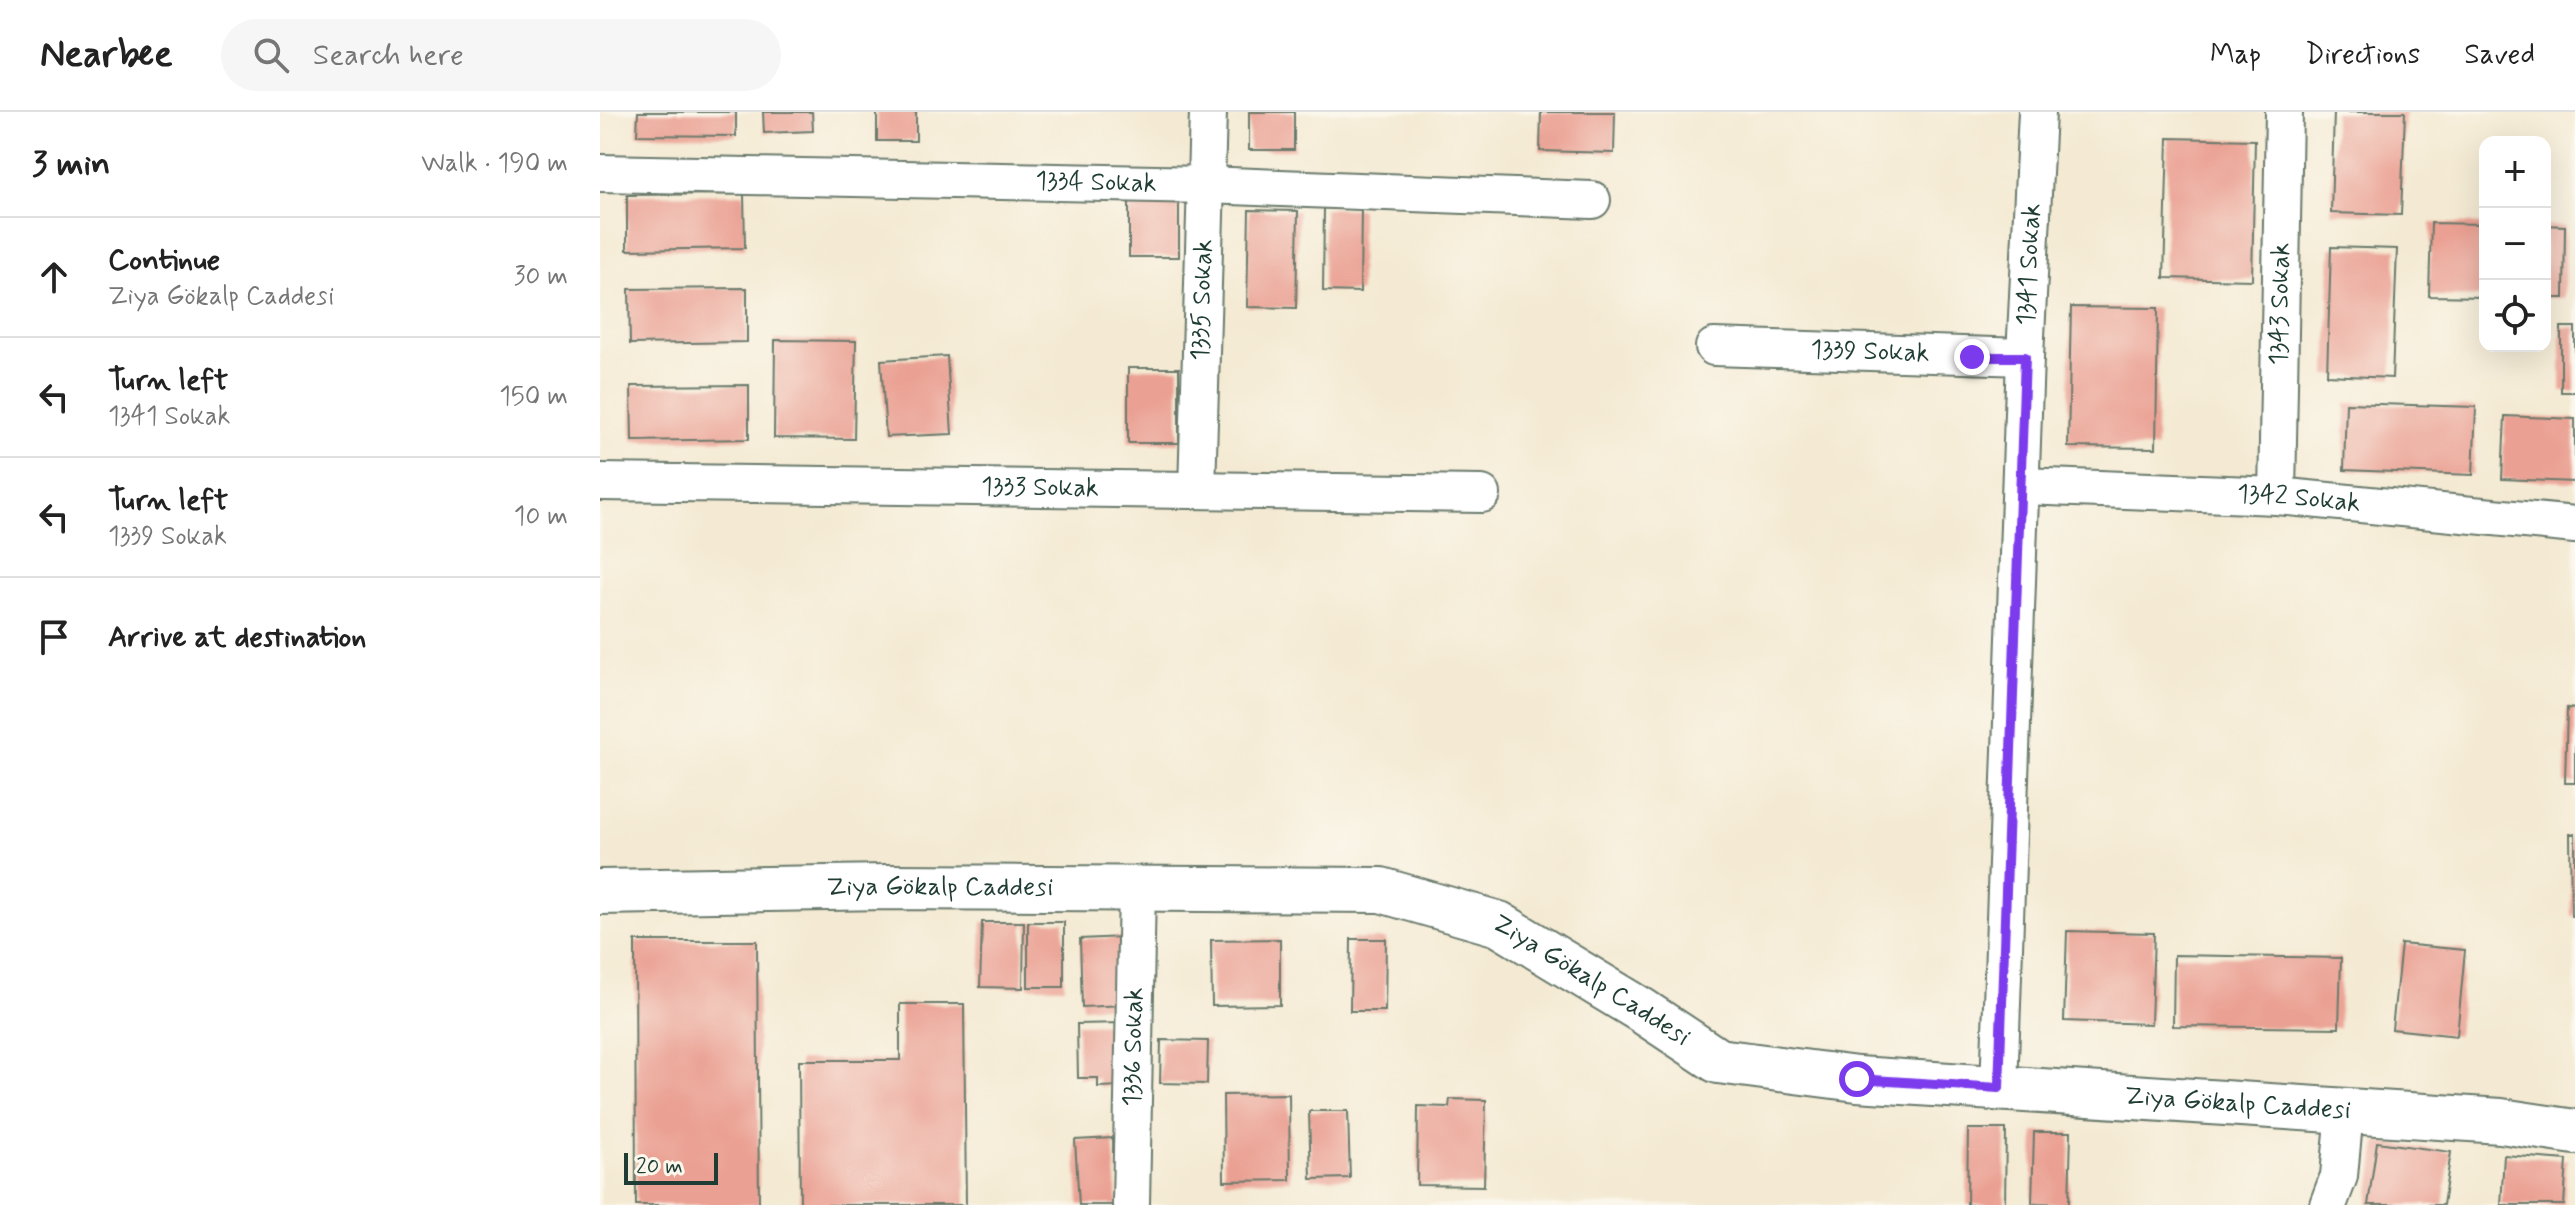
<!DOCTYPE html>
<html lang="en">
<head>
<meta charset="utf-8">
<style>
	body { margin:0; font-family:Mynerve,sans-serif; background:#f6f6f6; color:#222 }
	.controls { position:absolute; right:24px; top:24px; display:grid; overflow:hidden; border-radius:16px; box-shadow:0 8px 32px #0002 }
	.controls button { width:72px; height:72px; display:grid; place-items:center; padding:0; border:0; border-bottom:2px solid #e0e0e0; background:#fff; color:#222; font:40px sans-serif }
	.scale { position:absolute; left:24px; bottom:20px; width:94px; box-sizing:border-box; padding-left:8px; border:4px solid #1f3d34; border-top:0; font-size:22px; line-height:28px; white-space:nowrap; color:#1f3d34; -webkit-text-stroke:6px #fbf7ec; paint-order:stroke }
	.stop { position:absolute; width:24px; height:24px; margin:-18px; border:6px solid #7c3aed; border-radius:50%; background:#fff }
	.stop.end { background:#7c3aed; border-color:#fff; box-shadow:0 2px 8px #0008 }
	.list { margin:0; padding:0; list-style:none }
	h2 { display:flex; justify-content:space-between; align-items:center; height:104px; margin:0; padding:0 32px; font-size:34px }
	h2 small { font-size:26px; font-weight:400; color:#767676 }
	.list li { display:grid; grid-template-columns:52px 1fr auto; gap:24px; align-items:center; box-sizing:border-box; height:120px; padding:0 32px; border-top:2px solid #e0e0e0 }
	.list b { display:block; font-size:30px; white-space:nowrap }
	.list p { margin:0; font-size:26px; white-space:nowrap; color:#767676 }
	.list em { font-size:26px; font-style:normal; color:#767676 }
	.icon { flex:none; width:44px; height:44px; fill:none; stroke:currentColor; stroke-width:2; stroke-linecap:round; stroke-linejoin:round }
	.map { position:relative; flex:none; width:1975px; height:1093px; overflow:hidden }
	header { display:flex; align-items:center; gap:48px; box-sizing:border-box; height:112px; padding:0 40px; background:#fff; border-bottom:2px solid #e0e0e0 }
	header strong { font-size:38px }
	nav { display:flex; gap:44px; margin-inline-start:auto; font-size:28px }
	.search { width:560px; height:72px; background:#f6f6f6; display:flex; align-items:center; gap:20px; box-sizing:border-box; padding:0 28px; border-radius:44px; color:#767676; font-size:30px }
	main { display:flex }
	aside { flex:1; background:#fff }
	.map>svg:first-child { display:block }
	.building { fill:#eaa093 }
	.lines { fill:none; stroke-linecap:round; stroke-linejoin:round }
	.street-casing { stroke:#6a7a6c; stroke-width:40 }
	.secondary-casing { stroke:#6a7a6c; stroke-width:48 }
	.street { stroke:#fff; stroke-width:36 }
	.secondary { stroke:#fff; stroke-width:44 }
	.route { stroke:#7c3aed; stroke-width:10 }
	.labels { text-anchor:middle; dominant-baseline:central; stroke-width:6; stroke-linejoin:round; paint-order:stroke }
	.street-label { font-size:26px; fill:#1f3d34; stroke:#fbf7ec }
</style>
</head>
<body>
<header>
<strong>Nearbee</strong>
<div class="search"><svg class="icon" aria-label="search" viewBox="0 0 24 24"><circle cx="10" cy="10" r="6"/><path d="M15 15l6 6"/></svg>Search here</div>
<nav><a>Map</a><a>Directions</a><a>Saved</a></nav>
</header>
<main>
<aside>
<h2>3 min<small>Walk · 190 m</small></h2>
<ul class="list">
<li><svg class="icon" aria-label="ahead" viewBox="0 0 24 24"><path d="M12 20V5M6 11l6-6 6 6"/></svg><div><b>Continue</b><p>Ziya Gökalp Caddesi</p></div><em>30 m</em></li>
<li><svg class="icon" aria-label="left" viewBox="0 0 24 24"><path d="M17 20v-9H6M10 6l-5 5 5 5"/></svg><div><b>Turn left</b><p>1341 Sokak</p></div><em>150 m</em></li>
<li><svg class="icon" aria-label="left" viewBox="0 0 24 24"><path d="M17 20v-9H6M10 6l-5 5 5 5"/></svg><div><b>Turn left</b><p>1339 Sokak</p></div><em>10 m</em></li>
<li><svg class="icon" aria-label="arrive" viewBox="0 0 24 24"><path d="M6 21V4h12l-3 4 3 4H6"/></svg><div><b>Arrive at destination</b></div></li>
</ul>
</aside>
<div class="map">
<svg width="1975" height="1093" viewBox="0 0 1975 1093">
	<rect width="100%" height="100%" fill="#fbf7ec"/>
	<filter id="ink" filterUnits="userSpaceOnUse"><feTurbulence type="fractalNoise" baseFrequency=".0125" numOctaves="2"/><feDisplacementMap in="SourceGraphic" scale="16" xChannelSelector="R" yChannelSelector="G"/><feConvolveMatrix kernelMatrix="1 2 1 2 8 2 1 2 1" color-interpolation-filters="sRGB"/></filter>
	<filter id="wash" filterUnits="userSpaceOnUse"><feTurbulence type="fractalNoise" baseFrequency=".006" numOctaves="4" result="noise"/><feDisplacementMap in="SourceGraphic" scale="32" xChannelSelector="R" yChannelSelector="G"/><feGaussianBlur stdDeviation="1.8" result="paint"/><feColorMatrix in="noise" values="0 0 0 0 0 0 0 0 0 0 0 0 0 0 0 0 0 1.4 0 .05"/><feComposite in="paint" operator="in"/></filter>
	<g filter="url(#wash)">
		<rect width="100%" height="100%" fill="#f4ead3"/>
		<g id="blocks">
			<g class="building">
				<path d="M38 0H136V24L37 23Z"/>
				<path d="M163 0H212L213 19 164 21Z"/>
				<rect x="277" y="0" width="39" height="29"/>
				<rect x="649" y="0" width="45" height="38"/>
				<path d="M941 0H1015L1014 41 940 39Z"/>
				<path d="M1734 0H1805L1801 103 1731 101Z"/>
				<path d="M1568 26 1655 28 1652 168 1564 166Z"/>
				<path d="M144 82 145 136 27 138V83Z"/>
				<path d="M529 89 579 90V145H529Z"/>
				<path d="M724 96 761 97 760 180 723 179Z"/>
				<path d="M649 98 698 99 696 196 647 195Z"/>
				<path d="M1831 111 1885 112V185L1829 184Z"/>
				<path d="M1945 113 1965 114 1964 186H1945Z"/>
				<path d="M1731 135 1797 137 1792 266 1727 263Z"/>
				<path d="M147 176V230L30 232 29 177Z"/>
				<path d="M1471 195 1558 196 1556 336 1468 335Z"/>
				<rect x="1961" y="215" width="14" height="65"/>
				<path d="M175 228 256 229 254 327 174 326Z"/>
				<path d="M347 244 352 322 286 325 281 248Z"/>
				<rect x="528" y="256" width="51" height="75"/>
				<path d="M149 273V327L32 329 31 274Z"/>
				<path d="M1746 291 1876 295 1873 363 1744 358Z"/>
				<path d="M1905 304 1975 307V370L1902 367Z"/>
				<path d="M1967 596 1975 597V671H1965Z"/>
				<path d="M1970 722H1975V804H1971Z"/>
				<path d="M382 810H424L423 876 380 875Z"/>
				<rect x="428" y="810" width="36" height="65"/>
				<path d="M1467 819 1554 821 1551 912 1464 909Z"/>
				<path d="M523 825 525 893 482 895 480 827Z"/>
				<path d="M680 827V893L612 894 611 828Z"/>
				<path d="M751 827H786L785 899H750Z"/>
				<path d="M35 829H157L159 1093H36Z"/>
				<path d="M1801 832 1865 838 1857 924 1792 917Z"/>
				<path d="M1574 843 1741 846 1739 916 1573 914Z"/>
				<path d="M300 892H364L366 1093H200L199 948H300Z"/>
				<path d="M524 911 525 974 498 975V966H478L477 912Z"/>
				<path d="M561 928 608 929 607 972 560 971Z"/>
				<path d="M689 982 690 1068 624 1069 623 983Z"/>
				<path d="M850 987 886 988 884 1074 817 1073 818 994 849 995Z"/>
				<path d="M709 999H748L750 1066 711 1067Z"/>
				<path d="M1368 1017H1406L1405 1093H1367Z"/>
				<path d="M1434 1020H1471L1469 1092 1432 1091Z"/>
				<path d="M513 1026 518 1093H479L475 1028Z"/>
				<path d="M1777 1030 1851 1040 1843 1093H1768Z"/>
				<path d="M1904 1043 1967 1048 1964 1093H1901Z"/>
			</g>
		</g>
	</g>
	<g filter="url(#ink)">
		<use href="#blocks" fill-opacity="0" stroke="#6a7a6c" stroke-width="2"/>
		<g class="lines">
			<g class="street-casing">
				<g id="street">
					<path id="s1" d="M0 61 606 73 992 88"/>
					<path id="s2" d="M1114 235 1425 245"/>
					<path id="s3" d="M0 370 882 382"/>
					<path id="s4" d="M1421 374 1677 384 1975 413"/>
					<path id="s5" d="M597 378 608 0"/>
					<path id="s6" d="M1677 384 1684 0"/>
					<path id="s7" d="M1399 976 1425 245 1437 0"/>
					<path id="s8" d="M531 1093 537 775"/>
					<path d="M1728 1093 1739 1064 1745 999"/>
				</g>
			</g>
			<g class="secondary-casing">
				<g id="secondary">
					<path id="s9" d="M0 780 287 775 781 778 899 812 1041 898 1118 949 1257 967 1901 1009 1975 1020"/>
				</g>
			</g>
			<use href="#street" class="street"/>
			<use href="#secondary" class="secondary"/>
		</g>
	</g>
	<g class="lines" filter="url(#ink)">
		<path class="route" d="M1257 967 1399 976 1425 245H1372"/>
	</g>
	<g class="labels">
		<g class="street-label">
			<text stroke="none"><textPath href="#s1" startOffset="496">1334 Sokak</textPath></text>
			<text stroke="none"><textPath href="#s7" startOffset="824">1341 Sokak</textPath></text>
			<text stroke="none"><textPath href="#s5" startOffset="190">1335 Sokak</textPath></text>
			<text stroke="none"><textPath href="#s6" startOffset="192">1343 Sokak</textPath></text>
			<text stroke="none"><textPath href="#s2" startOffset="156">1339 Sokak</textPath></text>
			<text stroke="none"><textPath href="#s3" startOffset="440">1333 Sokak</textPath></text>
			<text stroke="none"><textPath href="#s4" startOffset="278">1342 Sokak</textPath></text>
			<text stroke="none"><textPath href="#s9" startOffset="340">Ziya Gökalp Caddesi</textPath></text>
			<text stroke="none"><textPath href="#s9" startOffset="1012">Ziya Gökalp Caddesi</textPath></text>
			<text stroke="none"><textPath href="#s8" startOffset="158">1336 Sokak</textPath></text>
			<text stroke="none"><textPath href="#s9" startOffset="1684">Ziya Gökalp Caddesi</textPath></text>
		</g>
	</g>
</svg>
<div class="controls">
<button>+</button>
<button>−</button>
<button><svg class="icon" aria-label="locate" viewBox="0 0 24 24"><circle cx="12" cy="12" r="6"/><path d="M12 2v4M12 18v4M2 12h4M18 12h4"/></svg></button>
</div>
<div class="scale">20 m</div>
<div class="stop" style="left:1257px;top:967px"></div>
<div class="stop end" style="left:1372px;top:245px"></div>
</div>
</main>
</body>
</html>
